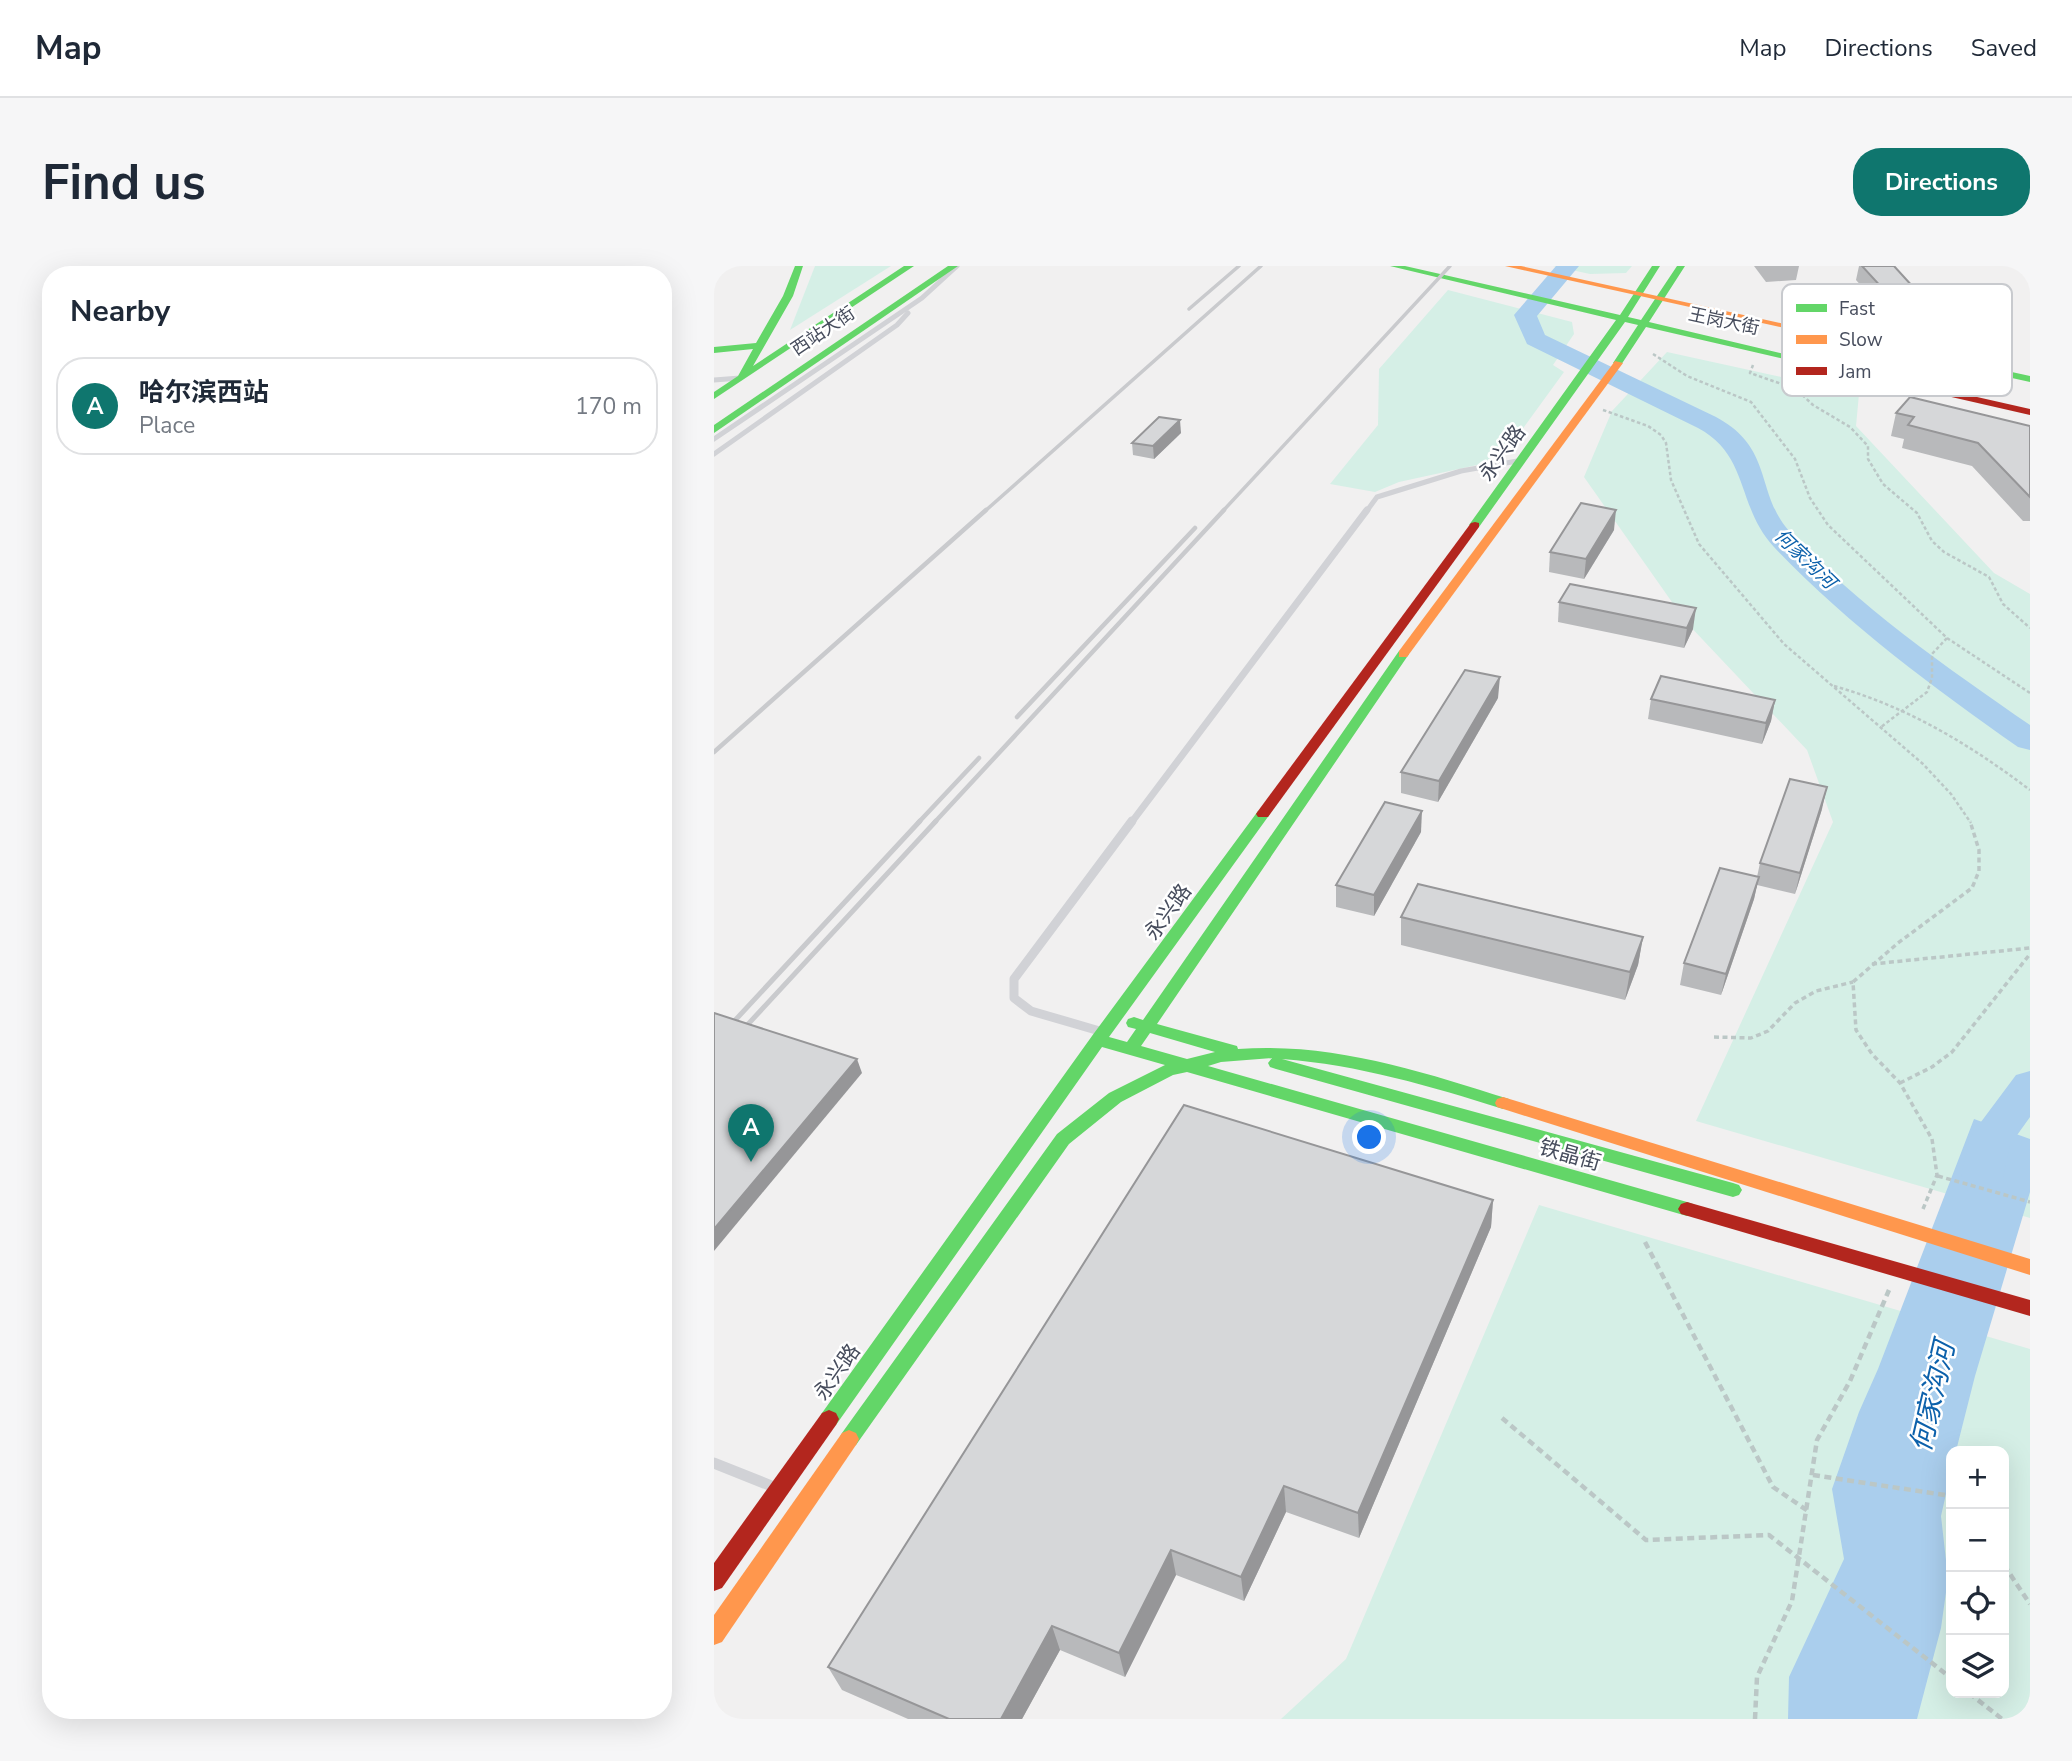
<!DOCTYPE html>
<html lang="en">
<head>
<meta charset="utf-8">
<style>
	body { margin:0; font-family:"Nunito Sans","Noto Sans SC",sans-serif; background:#f6f6f7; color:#1f2937 }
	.controls { position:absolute; right:21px; bottom:21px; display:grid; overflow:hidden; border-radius:14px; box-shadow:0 7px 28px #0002 }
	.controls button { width:63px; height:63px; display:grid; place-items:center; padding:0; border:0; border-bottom:2px solid #e0e1e3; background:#fff; color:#1f2937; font:35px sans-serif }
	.you { position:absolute; left:656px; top:872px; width:24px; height:24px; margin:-18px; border:5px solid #fff; border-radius:50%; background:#1a73e8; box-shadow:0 0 0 10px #1a73e833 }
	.badge { display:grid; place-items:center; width:46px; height:46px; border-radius:50%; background:#0f766e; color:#fff; font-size:23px; font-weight:700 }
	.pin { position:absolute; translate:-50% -58px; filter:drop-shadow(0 2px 4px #0008) }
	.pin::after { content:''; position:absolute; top:37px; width:24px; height:21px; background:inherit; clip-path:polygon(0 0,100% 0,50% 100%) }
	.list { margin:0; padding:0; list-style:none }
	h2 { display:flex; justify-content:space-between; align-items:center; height:91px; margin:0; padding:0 28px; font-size:30px }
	h2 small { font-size:23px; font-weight:400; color:#747a83 }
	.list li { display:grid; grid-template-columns:46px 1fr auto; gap:21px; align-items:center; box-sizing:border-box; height:98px; margin:0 14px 14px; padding:0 14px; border:2px solid #e0e1e3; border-radius:28px }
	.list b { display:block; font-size:26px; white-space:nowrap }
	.list p { margin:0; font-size:23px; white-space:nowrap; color:#747a83 }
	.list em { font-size:23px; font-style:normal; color:#747a83 }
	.icon { flex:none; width:38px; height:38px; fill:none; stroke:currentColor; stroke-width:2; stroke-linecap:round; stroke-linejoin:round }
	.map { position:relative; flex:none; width:1316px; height:1453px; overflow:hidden; border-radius:28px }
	header { display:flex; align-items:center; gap:42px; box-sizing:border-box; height:98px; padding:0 35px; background:#fff; border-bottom:2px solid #e0e1e3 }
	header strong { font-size:33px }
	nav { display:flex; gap:38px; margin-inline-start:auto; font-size:24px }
	.intro { display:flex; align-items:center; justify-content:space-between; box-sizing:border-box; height:168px; padding:0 42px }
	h1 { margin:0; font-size:49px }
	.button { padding:18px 32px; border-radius:28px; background:#0f766e; color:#fff; font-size:24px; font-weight:700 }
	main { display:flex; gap:42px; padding:0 42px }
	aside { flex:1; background:#fff; border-radius:28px; box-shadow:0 7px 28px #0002 }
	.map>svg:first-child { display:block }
	.green { fill:#d5efe6; fill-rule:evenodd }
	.water { fill:#aaceed }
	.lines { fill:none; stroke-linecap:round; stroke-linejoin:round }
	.river { fill:#aaceed; fill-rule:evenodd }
	.path-far2 { stroke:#bbc7c6; stroke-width:2.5; stroke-dasharray:3.5 2.5; stroke-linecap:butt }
	.path-far1 { stroke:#bbc7c6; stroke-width:3.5; stroke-dasharray:5 3.5; stroke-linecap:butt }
	.path { stroke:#bbc7c6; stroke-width:4.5; stroke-dasharray:7 4.5; stroke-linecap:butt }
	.lane-far3 { stroke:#d1d2d6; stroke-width:5 }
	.lane-far2 { stroke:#d1d2d6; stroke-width:7 }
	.lane-far1 { stroke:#d1d2d6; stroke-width:9 }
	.lane { stroke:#d1d2d6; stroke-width:11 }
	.fast { fill:#63d668; fill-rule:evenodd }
	.slow { fill:#ff974d; fill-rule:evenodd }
	.jam { fill:#b3261e; fill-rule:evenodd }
	.rail-far2 { stroke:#c9cacd; stroke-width:3.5 }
	.rail-far1 { stroke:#c9cacd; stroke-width:4.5 }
	.rail { stroke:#c9cacd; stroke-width:5 }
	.wall { fill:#b8b9bb }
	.shaded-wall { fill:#969698 }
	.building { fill:#d6d7d9; stroke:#969698; stroke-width:2 }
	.labels { text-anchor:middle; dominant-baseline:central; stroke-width:5; stroke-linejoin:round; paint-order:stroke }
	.far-street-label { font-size:18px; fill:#474d5d; stroke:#fff }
	.far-water-label { font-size:19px; font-style:italic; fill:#0c61ab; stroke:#fff }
	.street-label { font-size:21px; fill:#474d5d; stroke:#fff }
	.near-water-label { font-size:28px; font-style:italic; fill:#0c61ab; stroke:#fff }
	.key { fill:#fff; stroke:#c8cace; stroke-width:2 }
	.key-label { font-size:19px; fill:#474d5d }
</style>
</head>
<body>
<header>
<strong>Map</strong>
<nav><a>Map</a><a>Directions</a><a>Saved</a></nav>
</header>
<div class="intro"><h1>Find us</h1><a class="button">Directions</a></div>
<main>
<aside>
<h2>Nearby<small></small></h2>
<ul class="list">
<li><span class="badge">A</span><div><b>哈尔滨西站</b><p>Place</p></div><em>170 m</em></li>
</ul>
</aside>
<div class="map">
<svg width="1316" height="1453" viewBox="0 0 1316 1453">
	<rect width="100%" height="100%" fill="#f1f0f0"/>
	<g class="green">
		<path d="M101 0H177L76 64Z"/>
		<path d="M839 0H918L912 7 876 8Z"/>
		<path d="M734 24 858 56 860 68 839 99 850 106 786 194 685 216 661 226 616 218 664 159 665 103Z"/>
		<path d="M953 86 1145 128 1142 160 1280 307 1316 328V952L982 855 1119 556 1093 484 972 356 870 211 898 145Z"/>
		<path d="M825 939 1316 1083V1453H567L632 1393ZM1237 1185H1290V1427H1237Z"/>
	</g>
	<path class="water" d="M1260 853 1316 873V926L1261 1110 1242 1185H1237V1206L1227 1250 1234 1312 1227 1362 1203 1453H1074L1075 1411 1130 1293 1118 1223 1145 1146 1164 1103Z"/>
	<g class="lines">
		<g class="river">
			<path d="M842 0H865L823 50 831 69 1002 151C1060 182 1041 226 1075 265 1141 338 1235 403 1316 459V484L1304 481C1219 421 1132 357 1060 281 1022 240 1036 190 984 162L813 78 800 49Z"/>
			<path d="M1316 805V851L1296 879 1289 912 1283 924 1268 929 1253 924 1247 912 1255 875 1261 864 1302 809Z"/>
		</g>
		<g class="path-far2">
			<path d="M939 88 973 110 1037 136 1081 193 1096 232 1114 259 1233 372 1218 388V412L1213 426 1167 461"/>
			<path d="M1039 99 1036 107 1082 123 1099 139 1136 161 1154 180V193L1169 218 1203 247 1218 275 1230 286 1275 311 1289 338 1316 362"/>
			<path d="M889 144 934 160 947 169 952 177 957 214 985 278 1070 378 1209 498 1237 528 1257 557"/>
			<path d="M1233 372 1316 427"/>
			<path d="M1120 420C1194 441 1255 478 1316 524"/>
		</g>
		<g class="path-far1">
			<path d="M1158 698 1316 682"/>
			<path d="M1000 771 1037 772 1054 765 1081 737 1102 725 1139 716"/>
			<path d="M1186 817 1218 801 1238 786 1316 688"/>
			<path d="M1224 910 1316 936"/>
			<path d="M1209 943 1223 909 1218 873 1186 817 1158 788 1142 764 1139 716 1184 677 1258 622 1265 605V584L1256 555"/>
		</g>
		<g class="path">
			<path d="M931 976 1059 1221 1094 1245"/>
			<path d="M788 1152 932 1274 1055 1269 1237 1412"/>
			<path d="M1099 1209 1237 1230"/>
			<path d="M1290 1299 1316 1338"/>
			<path d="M1255 1427 1288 1453"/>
			<path d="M1041 1453 1043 1411 1078 1335 1103 1174 1136 1115 1175 1024"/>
		</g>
		<g class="lane-far3">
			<path d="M0 114 26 112"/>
			<path d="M0 173 208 32 243 0"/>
			<path d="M0 188 183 59 194 47"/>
			<path d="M652 246 663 231 747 205 809 194"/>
		</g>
		<path class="lane-far2" d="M417 557 653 244"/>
		<path class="lane-far1" d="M389 766 317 745 300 732V713L418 555"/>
		<path class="lane" d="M0 1197 60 1221"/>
		<g class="fast">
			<path d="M81 0H89L79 30 39 100 190 0H200L0 133V126L24 110 39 83 0 87V81L42 77 69 30Z"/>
			<path d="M234 0H244L0 167V159Z"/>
			<path d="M676 0H691L906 49 938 0H946L914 51 927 54 963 0H971L935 56 1193 117 1188 120 932 61 907 99 904 100 899 97 924 59 911 56 765 261 761 262 755 259 902 54Z"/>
			<path d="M1197 84 1316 110V116L1194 89V85Z"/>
			<path d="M689 384 695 388 443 758 523 780 524 783C618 776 706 805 795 833L797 837 795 841 789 843C716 820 645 799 568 793L1019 917 1025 919 1028 924 1025 929 1019 931 562 803 556 801 554 797 558 792 507 796 494 800 973 936 979 938 982 943 979 948 973 950 473 806 459 809 407 836 355 878 142 1179 135 1182 128 1179 125 1173 128 1167 343 868 395 827 451 799 388 781 122 1159 115 1162 108 1159 105 1153 108 1147 378 770 544 545 549 544 556 548 395 771 413 776 422 763 414 761 412 757 414 753 420 751 429 754 685 385ZM436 767 501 786 473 793 427 780Z"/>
		</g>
		<g class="slow">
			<path d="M791 0H807L1202 87 1197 90Z"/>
			<path d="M901 95 909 97 693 391H685V385Z"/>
			<path d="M789 831 1316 993V1009L783 841 781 837 783 833Z"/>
			<path d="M135 1164 142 1167 145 1173 142 1179 8 1376 0 1379V1349L128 1167Z"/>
		</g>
		<g class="jam">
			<path d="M1188 114 1316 143V149L1185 119V115Z"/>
			<path d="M761 256 765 257V261L554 551H544L542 548 544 545 757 257Z"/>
			<path d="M973 936 1316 1034V1050L967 948 964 943 967 938Z"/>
			<path d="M115 1144 122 1147 125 1153 122 1159 8 1322 0 1325V1297L108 1147Z"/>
		</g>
		<g class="rail-far2">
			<path d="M475 43 525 0"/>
			<path d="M270 246 547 0"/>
			<path d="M508 246 736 0"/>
		</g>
		<g class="rail-far1">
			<path d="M303 451 481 262"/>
			<path d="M0 486 272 244"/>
			<path d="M204 557 265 492"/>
			<path d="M220 557 510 244"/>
		</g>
		<g class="rail">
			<path d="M0 777 206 555"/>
			<path d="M0 795 222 555"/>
		</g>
	</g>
	<g class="wall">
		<path d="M1040 0H1085L1082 14 1052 16Z"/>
		<path d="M1145 0H1180L1200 22 1196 39 1166 41 1142 14Z"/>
		<path d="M1182 147 1316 160V255H1309L1258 200 1188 182 1190 173 1177 170Z"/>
		<path d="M467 167 440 193 419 189 418 177Z"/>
		<path d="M900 264 870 313 835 306 836 286Z"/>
		<path d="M845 336 979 363 970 382 844 356Z"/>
		<path d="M784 432 724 536 687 527V506Z"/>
		<path d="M937 433 1061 434 1057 455 1048 478 934 453Z"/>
		<path d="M1108 543 1081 628 1043 619 1040 633 1007 729 966 719 970 697 1043 611 1046 597Z"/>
		<path d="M707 566 660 650 622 641V619Z"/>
		<path d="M687 651 929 671 924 699 911 734 687 679Z"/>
		<path d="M779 934 777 961 645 1272 572 1246 530 1335 462 1309 411 1411 346 1384 308 1453H194L128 1424 114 1401Z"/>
	</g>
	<g class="shaded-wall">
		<path d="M466 154 467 167 440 193 439 180Z"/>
		<path d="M902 244 900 264 870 313 872 293Z"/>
		<path d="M982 342 979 363 970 382 973 362Z"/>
		<path d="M786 411 784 432 724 536 725 515Z"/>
		<path d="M1061 434 1057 455 1048 478 1052 457Z"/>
		<path d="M1113 521 1108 543 1081 628 1086 607Z"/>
		<path d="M708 545 707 566 660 650V629Z"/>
		<path d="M1045 611 1040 633 1007 729 1012 708Z"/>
		<path d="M929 671 924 699 911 734 916 706Z"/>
		<path d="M143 793 148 807 0 985V963Z"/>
		<path d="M779 934 777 961 645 1272 644 1247Z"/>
		<path d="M570 1220 572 1246 530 1335 527 1311Z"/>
		<path d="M457 1284 462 1309 411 1411 405 1387Z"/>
		<path d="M338 1360 346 1384 308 1453H287Z"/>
	</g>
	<g class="building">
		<path d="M1148 0H1180L1200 22 1170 24Z"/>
		<path d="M1196 131 1316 160V231L1264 177 1194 159 1200 151 1182 147Z"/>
		<path d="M445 151 466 154 439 180 418 177Z"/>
		<path d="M867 237 902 244 872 293 836 286Z"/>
		<path d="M856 318 982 342 973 362 845 336Z"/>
		<path d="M751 404 786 411 725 515 687 506Z"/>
		<path d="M947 410 1061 434 1052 457 937 433Z"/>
		<path d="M1076 513 1113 521 1086 607 1046 597Z"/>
		<path d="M671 536 708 545 660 629 622 619Z"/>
		<path d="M1006 602 1045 611 1012 708 970 697Z"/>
		<path d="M704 618 929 671 916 706 687 651Z"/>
		<path d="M0 747 143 793 0 963Z"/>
		<path d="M470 839 779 934 644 1247 570 1220 527 1311 457 1284 405 1387 338 1360 287 1453H235L114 1401Z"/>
	</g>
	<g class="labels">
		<g class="far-street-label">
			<text transform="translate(1010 55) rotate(12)">王岗大街</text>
			<text transform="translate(109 65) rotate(-34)">西站大街</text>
		</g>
		<g class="far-water-label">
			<text transform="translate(1091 293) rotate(44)">何家沟河</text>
		</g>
		<g class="street-label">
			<text transform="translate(788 187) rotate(-54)">永兴路</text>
			<text transform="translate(454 646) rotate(-54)">永兴路</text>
			<text transform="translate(856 889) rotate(16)">铁晶街</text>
			<text transform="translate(123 1106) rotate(-55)">永兴路</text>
		</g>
		<g class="near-water-label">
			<text transform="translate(1219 1131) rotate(-77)">何家沟河</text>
		</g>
	</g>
	<rect x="1068" y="18" width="230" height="112" rx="10" class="key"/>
	<rect x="1082" y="38" width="31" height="8" fill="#63d668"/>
	<rect x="1082" y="69" width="31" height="9" fill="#ff974d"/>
	<rect x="1082" y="101" width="31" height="8" fill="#b3261e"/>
	<g class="key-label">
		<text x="1125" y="49">Fast</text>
		<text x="1125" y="80">Slow</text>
		<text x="1125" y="112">Jam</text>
	</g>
</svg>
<div class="controls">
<button>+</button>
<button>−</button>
<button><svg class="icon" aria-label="locate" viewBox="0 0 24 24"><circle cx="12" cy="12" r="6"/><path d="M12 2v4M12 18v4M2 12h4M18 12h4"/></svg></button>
<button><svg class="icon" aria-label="layers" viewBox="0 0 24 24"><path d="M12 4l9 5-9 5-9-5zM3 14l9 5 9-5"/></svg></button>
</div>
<div class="you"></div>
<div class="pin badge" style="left:37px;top:896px">A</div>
</div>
</main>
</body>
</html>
